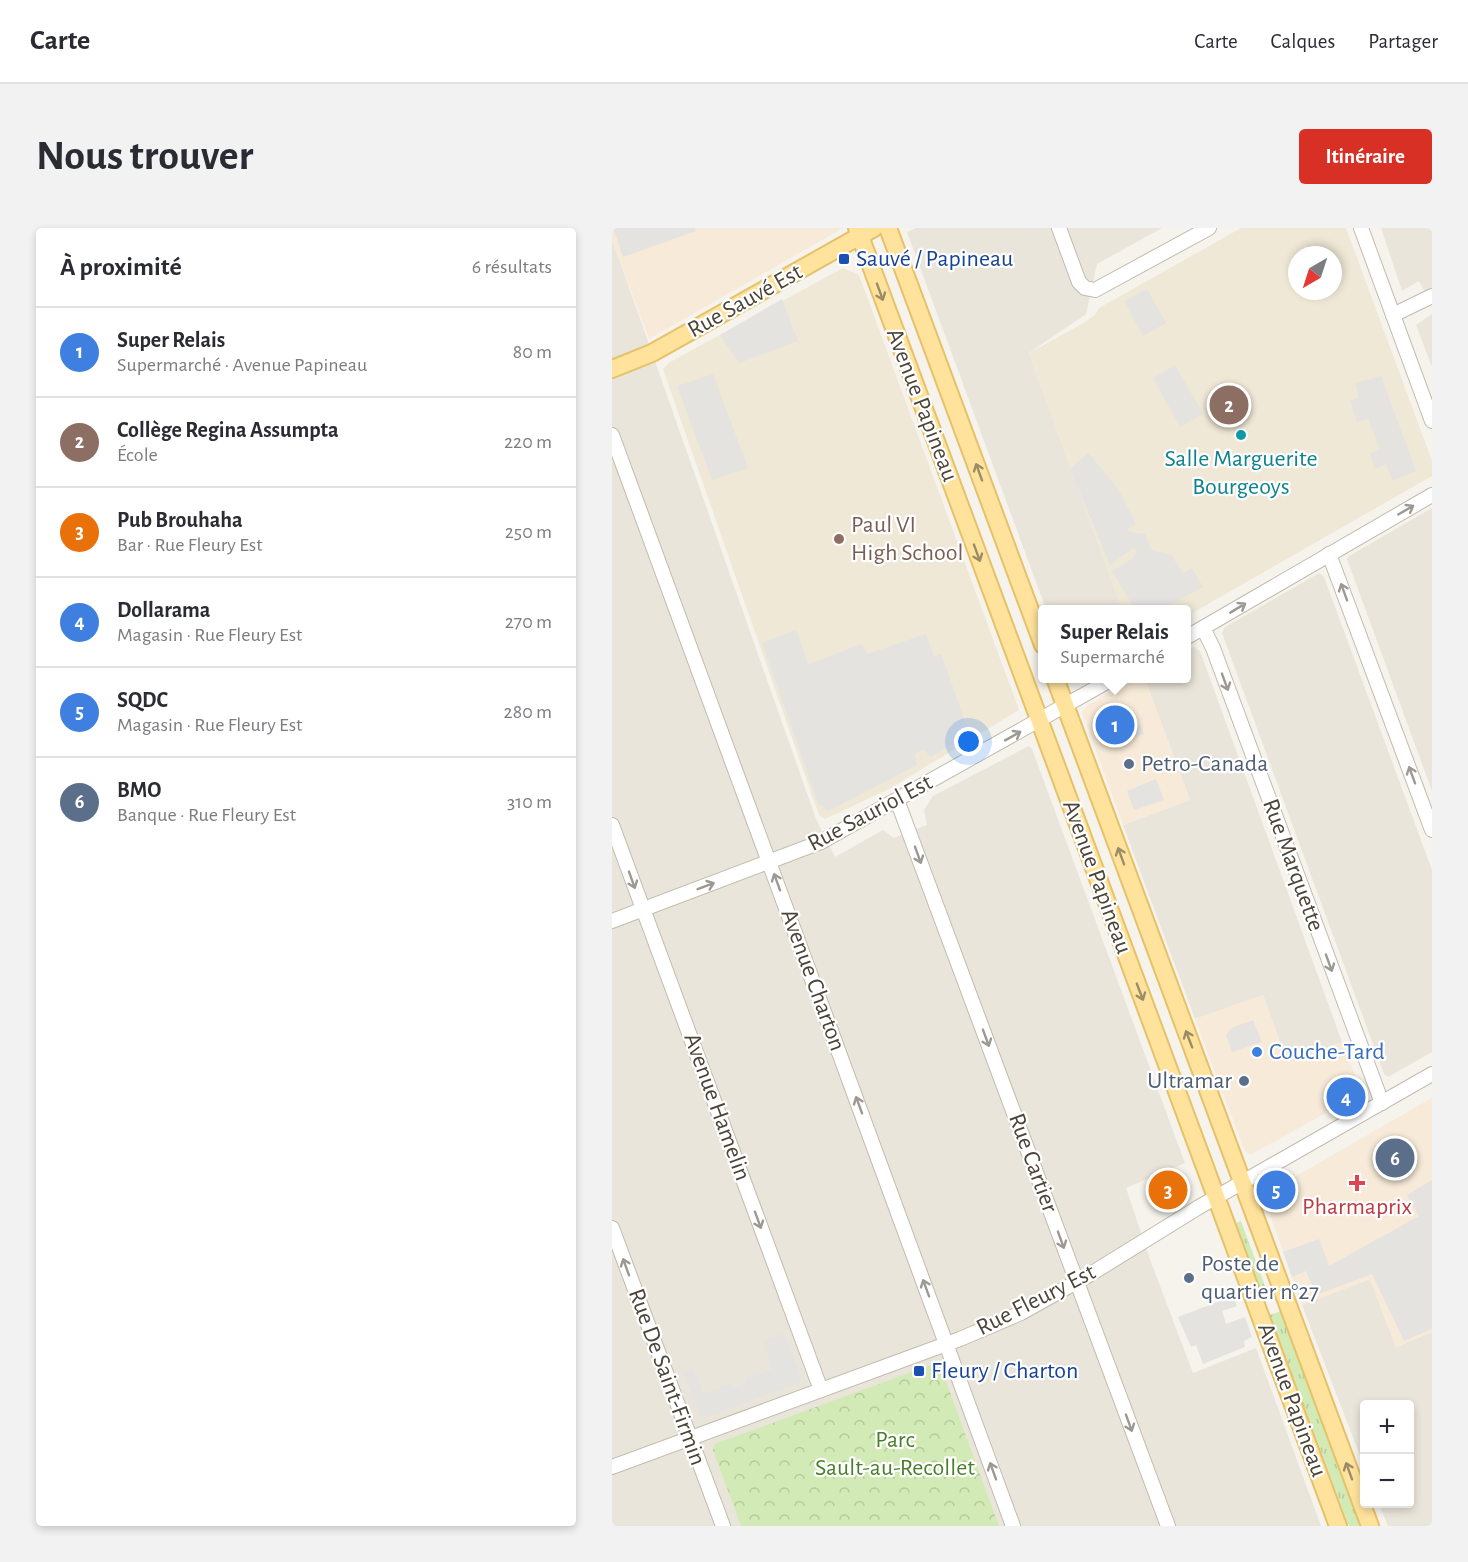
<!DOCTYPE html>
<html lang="fr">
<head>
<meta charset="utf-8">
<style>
	body { margin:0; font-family:"Alegreya Sans",sans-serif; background:#f2f2f3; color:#2b2b33 }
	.controls { position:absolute; right:18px; bottom:18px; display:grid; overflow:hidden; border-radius:6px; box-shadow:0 3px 9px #0003 }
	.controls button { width:54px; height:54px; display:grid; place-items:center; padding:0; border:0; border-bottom:2px solid #e1e1e2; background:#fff; color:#2b2b33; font:30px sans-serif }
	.compass { position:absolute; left:676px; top:18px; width:54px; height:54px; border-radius:50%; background:#fff; box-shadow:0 3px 9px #0003; rotate:219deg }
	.you { position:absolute; left:357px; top:514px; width:21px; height:21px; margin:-15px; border:4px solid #fff; border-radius:50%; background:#1a73e8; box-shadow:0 0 0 9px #1a73e833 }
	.badge { display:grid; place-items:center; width:39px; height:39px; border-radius:50%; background:#d93025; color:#fff; font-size:20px; font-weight:700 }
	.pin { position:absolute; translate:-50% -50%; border:3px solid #fff; box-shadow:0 2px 6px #0006 }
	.popup { position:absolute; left:426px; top:377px; width:153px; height:78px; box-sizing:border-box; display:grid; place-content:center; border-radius:6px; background:#fff; filter:drop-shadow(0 2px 4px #0005); font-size:20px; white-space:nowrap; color:#7c7c81 }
	.popup b { font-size:22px; color:#2b2b33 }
	.popup::after { content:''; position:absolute; left:50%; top:100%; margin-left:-12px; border:12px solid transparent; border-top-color:#fff }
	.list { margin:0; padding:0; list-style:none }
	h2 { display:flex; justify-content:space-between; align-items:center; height:78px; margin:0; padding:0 24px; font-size:26px }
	h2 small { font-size:20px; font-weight:400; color:#7c7c81 }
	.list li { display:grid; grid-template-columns:39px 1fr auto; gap:18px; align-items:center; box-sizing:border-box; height:90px; padding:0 24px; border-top:2px solid #e1e1e2 }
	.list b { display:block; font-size:22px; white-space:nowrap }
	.list p { margin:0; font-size:20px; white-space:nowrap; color:#7c7c81 }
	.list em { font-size:20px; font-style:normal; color:#7c7c81 }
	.map { position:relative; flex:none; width:820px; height:1298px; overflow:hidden; border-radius:6px }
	header { display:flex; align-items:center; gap:36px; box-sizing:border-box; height:84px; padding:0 30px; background:#fff; border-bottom:2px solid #e1e1e2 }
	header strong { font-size:28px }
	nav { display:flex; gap:33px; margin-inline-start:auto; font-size:21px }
	.intro { display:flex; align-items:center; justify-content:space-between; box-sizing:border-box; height:144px; padding:0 36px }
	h1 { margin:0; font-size:42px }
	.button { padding:15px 27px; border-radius:6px; background:#d93025; color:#fff; font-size:21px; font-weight:700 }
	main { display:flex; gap:36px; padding:0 36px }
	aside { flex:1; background:#fff; border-radius:6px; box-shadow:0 3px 9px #0003 }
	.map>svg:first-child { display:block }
	.residential { fill:#eae5da }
	.commercial { fill:#f7ead8 }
	.education { fill:#efe8d6; fill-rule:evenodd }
	.grass { fill:url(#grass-tufts) }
	.park { fill:url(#park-crowns) }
	.parking { fill:#e5e3e0 }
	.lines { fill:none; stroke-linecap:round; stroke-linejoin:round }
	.minor-casing { stroke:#c2bbae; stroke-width:16 }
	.major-casing { stroke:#e6c16a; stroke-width:20 }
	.minor { stroke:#fff; stroke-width:14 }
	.major { stroke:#ffe39c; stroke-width:16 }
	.oneway { stroke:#9c8c66 }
	.oneway2 { stroke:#9c9892 }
	.transit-dot { fill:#1a4fb4; stroke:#fff; stroke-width:2 }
	.culture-dot { fill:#0f9aa8; stroke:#fff; stroke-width:2 }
	.education-dot { fill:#8d6e63; stroke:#fff; stroke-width:2 }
	.service-dot { fill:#5c6f8a; stroke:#fff; stroke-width:2 }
	.shop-dot { fill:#3f7fe0; stroke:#fff; stroke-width:2 }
	.health-dot { fill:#e0444e; stroke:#fff; stroke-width:2 }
	.labels { text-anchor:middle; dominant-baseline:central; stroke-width:4.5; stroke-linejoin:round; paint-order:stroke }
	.transit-label { font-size:24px; fill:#164399; stroke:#fff; text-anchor:start }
	.street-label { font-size:24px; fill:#4b4439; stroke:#fff }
	.culture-label { font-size:24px; fill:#0d838f; stroke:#fff }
	.education-label { font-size:24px; fill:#785e54; stroke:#fff; text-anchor:start }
	.service-label { font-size:24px; fill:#4e5e75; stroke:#fff; text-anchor:start }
	.shop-label { font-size:24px; fill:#366cbe; stroke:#fff; text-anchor:start }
	.health-label { font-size:24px; fill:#be3a42; stroke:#fff }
	.park-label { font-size:24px; fill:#4a7f2a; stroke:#fff }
</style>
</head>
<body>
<header>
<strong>Carte</strong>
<nav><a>Carte</a><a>Calques</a><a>Partager</a></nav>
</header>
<div class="intro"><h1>Nous trouver</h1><a class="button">Itinéraire</a></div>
<main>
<aside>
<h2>À proximité<small>6 résultats</small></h2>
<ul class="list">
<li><span class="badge" style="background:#3f7fe0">1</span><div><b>Super Relais</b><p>Supermarché · Avenue Papineau</p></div><em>80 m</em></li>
<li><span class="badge" style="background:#8d6e63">2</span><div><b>Collège Regina Assumpta</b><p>École</p></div><em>220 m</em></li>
<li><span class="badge" style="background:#e8710a">3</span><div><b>Pub Brouhaha</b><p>Bar · Rue Fleury Est</p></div><em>250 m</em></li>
<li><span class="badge" style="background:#3f7fe0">4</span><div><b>Dollarama</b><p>Magasin · Rue Fleury Est</p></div><em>270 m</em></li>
<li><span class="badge" style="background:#3f7fe0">5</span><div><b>SQDC</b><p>Magasin · Rue Fleury Est</p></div><em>280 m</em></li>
<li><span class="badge" style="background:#5c6f8a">6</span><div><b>BMO</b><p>Banque · Rue Fleury Est</p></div><em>310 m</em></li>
</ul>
</aside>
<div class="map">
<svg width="820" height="1298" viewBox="0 0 820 1298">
	<defs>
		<pattern id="grass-tufts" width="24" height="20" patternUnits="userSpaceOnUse" patternTransform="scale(1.5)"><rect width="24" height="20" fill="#d2eab5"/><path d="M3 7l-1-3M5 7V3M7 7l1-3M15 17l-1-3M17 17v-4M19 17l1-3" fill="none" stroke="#b6ca9c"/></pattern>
		<pattern id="park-crowns" width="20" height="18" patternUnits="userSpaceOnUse" patternTransform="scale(1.5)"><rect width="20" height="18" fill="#d2eab5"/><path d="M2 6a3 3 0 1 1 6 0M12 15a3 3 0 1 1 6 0" fill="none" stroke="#b6ca9c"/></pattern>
	</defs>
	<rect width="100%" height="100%" fill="#f6f3ec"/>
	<g class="residential">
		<path d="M304 0H550L485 36 474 86 417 125 510 381H434L295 4Z"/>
		<path d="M769 0H820V78L807 53 790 63Z"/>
		<path d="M0 11 204 591 223 629 271 602 282 610 315 597 312 582 321 568 417 518 420 521 573 935 514 960 539 1034 581 1145 644 1120 709 1298H0Z"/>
		<path d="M820 86V139L804 97Z"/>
		<path d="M820 280V563L735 331 737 328Z"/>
		<path d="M707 345 712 349 820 642V824L776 849 772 846 610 405 613 399Z"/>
		<path d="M582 419 588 423 730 814 675 834 651 767 583 791 511 597 578 572 533 451 575 450V420Z"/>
		<path d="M758 1051 784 1119 820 1104V1298H776L767 1276H798V1176H752V1238L690 1077Z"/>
	</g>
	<g class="commercial">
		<path d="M0 0H231L37 111 0 11Z"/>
		<path d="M522 451H533L578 572 511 597 470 484 476 477Z"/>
		<path d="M651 767 675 834 730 814 749 862 748 866 638 927 632 921 583 791Z"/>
		<path d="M820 870V1104L784 1119 758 1051 690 1077 651 967Z"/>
	</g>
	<g class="education">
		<path d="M629 0H734L820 233V248L575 388V382L510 381 417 125 470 96 483 87 487 80ZM685 27H721V63H685Z"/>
		<path d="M231 40 247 47 407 482 277 561 213 591 207 587 51 141 58 134Z"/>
	</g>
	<g class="grass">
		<path d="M629 993 653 1058 648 1060 624 995Z"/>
		<path d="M669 1083 748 1298H737L658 1087Z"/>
	</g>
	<path class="park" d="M324 1135 328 1137 387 1298H129L101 1222 103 1216Z"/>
	<g class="parking">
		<path d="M1 0H83L84 3 11 29Z"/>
		<path d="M535 61 554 95 531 108 512 73Z"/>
		<path d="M170 71 186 113 127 135 108 107Z"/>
		<path d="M563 137 591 186 568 199 541 150Z"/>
		<path d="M101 146 136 240 100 252 65 158Z"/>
		<path d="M769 148 804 243 781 253 774 236 763 241 758 226 768 221 756 191 745 194 738 173 747 169 743 155Z"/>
		<path d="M476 225 507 262 524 296 515 301 517 304 533 306 539 322 559 327 571 345 580 340 591 359 551 381H523L500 343 521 330 525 322 521 320 498 337 458 241Z"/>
		<path d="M184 402 196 436 250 416 255 426 314 406 322 428 329 426 354 496 360 506 318 529 312 521 303 526 305 537 216 583 206 575 150 415Z"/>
		<path d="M529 496 532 506 503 517 499 507Z"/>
		<path d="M544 551 552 572 522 582 515 563Z"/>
		<path d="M641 792 650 814 620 824 614 807 619 800Z"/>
		<path d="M820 952V1101L792 1113 760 1046 704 1067 694 1043 680 1049 671 1024 707 1011 717 1038 807 988 795 967Z"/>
		<path d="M621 1068 625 1078 610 1083 614 1096 633 1089 640 1109 632 1113 633 1119 591 1136 584 1117 579 1119 566 1089Z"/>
		<path d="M172 1106 190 1150 188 1154 92 1190 88 1188 71 1144 81 1139 91 1166 119 1156 120 1160 134 1155 133 1151 160 1141 151 1113Z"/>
	</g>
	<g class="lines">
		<g class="minor-casing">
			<g id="minor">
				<path d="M447 0 467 54 473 60 483 62 597 0"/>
				<path d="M749 0 820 193"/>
				<path d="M781 87 820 68"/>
				<path d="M0 207 401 1298"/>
				<path d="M717 326 820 602"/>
				<path d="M591 400 601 420 770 875"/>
				<path d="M575 409 820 267"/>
				<path d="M285 572 556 1298"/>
				<path d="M0 597 209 1162"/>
				<path d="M0 693 209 614 502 450"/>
				<path d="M0 1000 111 1298"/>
				<path d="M0 1239 348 1111 409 1085 477 1047 587 979 820 846"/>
			</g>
		</g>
		<g class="major-casing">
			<g id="major">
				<path d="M245 0 726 1298"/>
				<path d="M276 0 431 417"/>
				<path d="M0 141 40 125 262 0"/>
				<path d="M443 450 758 1298"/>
			</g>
		</g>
		<use href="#minor" class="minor"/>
		<use href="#major" class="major"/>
	</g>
	<defs><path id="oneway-shaft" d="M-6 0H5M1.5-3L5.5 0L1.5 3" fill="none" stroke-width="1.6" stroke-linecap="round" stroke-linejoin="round" transform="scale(1.5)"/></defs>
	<g class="oneway">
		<use href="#oneway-shaft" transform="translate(268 64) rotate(70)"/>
		<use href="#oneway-shaft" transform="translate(367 244) rotate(-110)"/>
		<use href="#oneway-shaft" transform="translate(365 325) rotate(70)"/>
		<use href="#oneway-shaft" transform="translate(509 628) rotate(-110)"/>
		<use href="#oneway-shaft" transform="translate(528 764) rotate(69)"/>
		<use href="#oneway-shaft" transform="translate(577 811) rotate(-111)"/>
		<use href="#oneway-shaft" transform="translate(737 1243) rotate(-110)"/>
	</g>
	<g class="oneway2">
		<use href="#oneway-shaft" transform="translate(794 282) rotate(-30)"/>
		<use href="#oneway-shaft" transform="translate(732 364) rotate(-110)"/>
		<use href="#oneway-shaft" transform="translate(626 380) rotate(-31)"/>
		<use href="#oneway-shaft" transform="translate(613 454) rotate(70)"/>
		<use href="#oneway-shaft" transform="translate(401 508) rotate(-29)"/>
		<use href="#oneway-shaft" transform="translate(800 547) rotate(-110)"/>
		<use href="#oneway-shaft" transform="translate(306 627) rotate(70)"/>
		<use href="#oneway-shaft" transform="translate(20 652) rotate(70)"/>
		<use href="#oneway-shaft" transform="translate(165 654) rotate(-110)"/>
		<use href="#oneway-shaft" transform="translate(94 658) rotate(-21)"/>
		<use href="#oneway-shaft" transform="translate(717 735) rotate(70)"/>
		<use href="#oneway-shaft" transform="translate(374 810) rotate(70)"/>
		<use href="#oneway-shaft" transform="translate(247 877) rotate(-110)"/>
		<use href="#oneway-shaft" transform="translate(146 992) rotate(70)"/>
		<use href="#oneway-shaft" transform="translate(449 1012) rotate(70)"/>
		<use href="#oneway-shaft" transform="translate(14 1039) rotate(-110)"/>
		<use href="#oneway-shaft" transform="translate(314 1060) rotate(-110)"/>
		<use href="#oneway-shaft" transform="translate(517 1195) rotate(70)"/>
		<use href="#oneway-shaft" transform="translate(381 1243) rotate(-110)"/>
	</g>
	<g class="transit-dot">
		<rect x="226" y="25" width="12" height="12" rx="3"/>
		<rect x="301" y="1137" width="12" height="12" rx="3"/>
	</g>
	<circle class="culture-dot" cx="629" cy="207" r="6"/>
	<circle class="education-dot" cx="227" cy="311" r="6"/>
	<g class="service-dot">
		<circle cx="517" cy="536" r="6"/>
		<circle cx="632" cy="853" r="6"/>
		<circle cx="577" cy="1050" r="6"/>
	</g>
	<circle class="shop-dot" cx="645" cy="824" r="6"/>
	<path class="health-dot" d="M742 946h6v6h6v6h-6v6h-6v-6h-6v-6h6z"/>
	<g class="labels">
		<g class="transit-label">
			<text x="244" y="31">Sauvé / Papineau</text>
			<text x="319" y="1143">Fleury / Charton</text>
		</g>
		<g class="street-label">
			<text transform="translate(133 73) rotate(-29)">Rue Sauvé Est</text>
			<text transform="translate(310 177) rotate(69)">Avenue Papineau</text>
			<text transform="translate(258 585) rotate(-28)">Rue Sauriol Est</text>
			<text transform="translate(681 637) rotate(70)">Rue Marquette</text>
			<text transform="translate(485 649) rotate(70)">Avenue Papineau</text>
			<text transform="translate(201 752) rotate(70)">Avenue Charton</text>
			<text transform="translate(105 879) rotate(70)">Avenue Hamelin</text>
			<text transform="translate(421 935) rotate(70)">Rue Cartier</text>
			<text transform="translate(424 1072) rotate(-27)">Rue Fleury Est</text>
			<text transform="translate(55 1149) rotate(70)">Rue De Saint-Firmin</text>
			<text transform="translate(680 1172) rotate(70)">Avenue Papineau</text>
		</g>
		<g class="culture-label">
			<text x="629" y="231">Salle Marguerite<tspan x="629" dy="28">Bourgeoys</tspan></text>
		</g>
		<g class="education-label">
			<text x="239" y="297">Paul VI<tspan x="239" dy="28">High School</tspan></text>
		</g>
		<g class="service-label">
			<text x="529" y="536">Petro-Canada</text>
			<text x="620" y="853" text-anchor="end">Ultramar</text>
			<text x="589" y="1036">Poste de<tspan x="589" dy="28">quartier n°27</tspan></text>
		</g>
		<g class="shop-label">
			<text x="657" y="824">Couche-Tard</text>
		</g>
		<g class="health-label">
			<text x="745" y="979">Pharmaprix</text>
		</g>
		<g class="park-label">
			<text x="283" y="1212">Parc<tspan x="283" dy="28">Sault-au-Recollet</tspan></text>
		</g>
	</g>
</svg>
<div class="controls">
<button>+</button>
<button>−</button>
</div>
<svg class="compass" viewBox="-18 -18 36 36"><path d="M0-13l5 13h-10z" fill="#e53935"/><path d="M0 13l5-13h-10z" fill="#7c7c81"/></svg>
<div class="you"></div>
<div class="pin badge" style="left:503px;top:497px;background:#3f7fe0">1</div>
<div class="popup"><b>Super Relais</b>Supermarché</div>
<div class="pin badge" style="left:617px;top:177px;background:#8d6e63">2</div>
<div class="pin badge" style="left:556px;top:962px;background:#e8710a">3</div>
<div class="pin badge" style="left:734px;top:869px;background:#3f7fe0">4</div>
<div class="pin badge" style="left:664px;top:962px;background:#3f7fe0">5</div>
<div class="pin badge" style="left:783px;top:930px;background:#5c6f8a">6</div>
</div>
</main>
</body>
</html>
